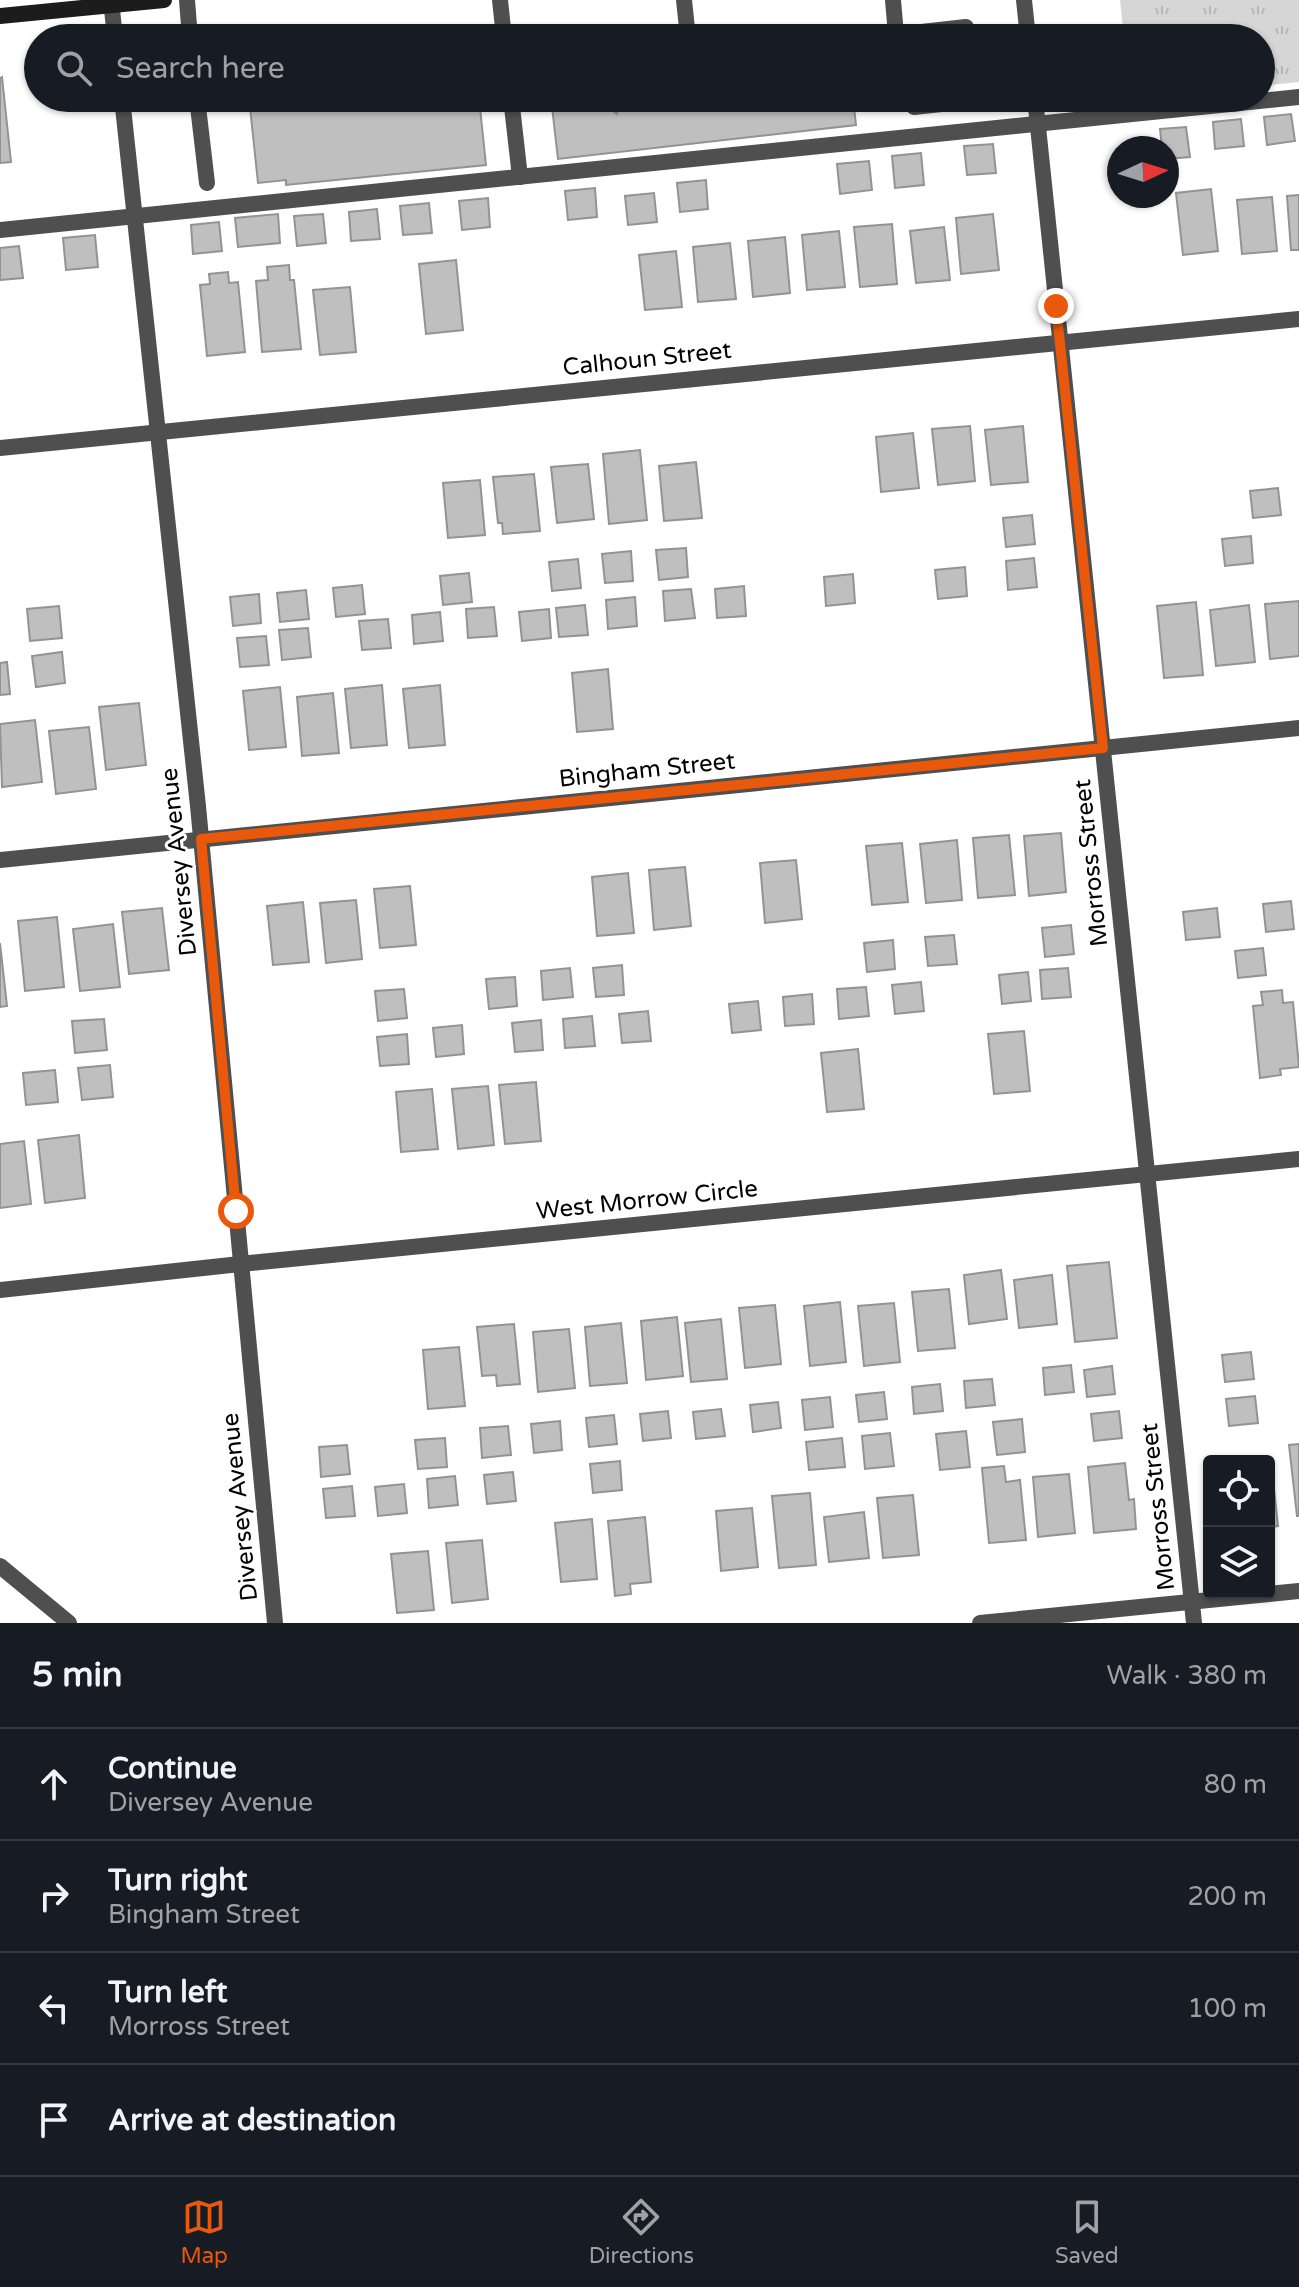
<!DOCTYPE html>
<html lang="en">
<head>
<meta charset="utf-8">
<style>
	body { margin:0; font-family:"Varela Round",sans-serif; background:#20242c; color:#f1f3f6 }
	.controls { position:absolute; right:24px; bottom:24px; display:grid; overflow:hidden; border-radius:8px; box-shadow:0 2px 6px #0004 }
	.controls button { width:72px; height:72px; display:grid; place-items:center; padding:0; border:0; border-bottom:2px solid #363941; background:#171b24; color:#f1f3f6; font:40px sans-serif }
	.compass { position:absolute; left:1107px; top:136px; width:72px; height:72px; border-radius:50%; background:#171b24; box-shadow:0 2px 6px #0004; rotate:86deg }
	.stop { position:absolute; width:24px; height:24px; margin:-18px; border:6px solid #ea580c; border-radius:50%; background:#fff }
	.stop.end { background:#ea580c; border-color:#fff; box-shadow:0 2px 8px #0008 }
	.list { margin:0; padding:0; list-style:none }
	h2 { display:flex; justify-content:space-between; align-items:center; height:104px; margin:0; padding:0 32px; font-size:34px }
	h2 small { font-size:26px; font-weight:400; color:#9ea1a6 }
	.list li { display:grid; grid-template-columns:52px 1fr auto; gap:24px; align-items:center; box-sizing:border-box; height:112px; padding:0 32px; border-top:2px solid #363941 }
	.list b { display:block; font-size:30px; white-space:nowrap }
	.list p { margin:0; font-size:26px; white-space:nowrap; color:#9ea1a6 }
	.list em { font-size:26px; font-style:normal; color:#9ea1a6 }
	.icon { flex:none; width:44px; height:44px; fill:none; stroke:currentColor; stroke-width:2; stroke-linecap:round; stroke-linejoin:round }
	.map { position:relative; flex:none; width:1299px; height:1623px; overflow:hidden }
	.search { position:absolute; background:#171b24; box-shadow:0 2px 6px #0004; left:24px; right:24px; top:24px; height:88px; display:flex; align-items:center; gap:20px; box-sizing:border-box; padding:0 28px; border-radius:44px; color:#9ea1a6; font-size:30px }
	.sheet { height:552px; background:#171b24 }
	nav { display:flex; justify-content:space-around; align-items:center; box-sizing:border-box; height:112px; border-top:2px solid #363941; background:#171b24; font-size:22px; color:#9ea1a6 }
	nav a { display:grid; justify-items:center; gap:4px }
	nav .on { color:#ea580c }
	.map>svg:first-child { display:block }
	.grass { fill:url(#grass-tufts) }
	.building { fill:#bfbfbf; stroke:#939393; stroke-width:2 }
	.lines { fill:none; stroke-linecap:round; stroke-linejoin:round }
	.lane { stroke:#4f4f4f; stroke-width:16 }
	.street { stroke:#4f4f4f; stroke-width:16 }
	.secondary { stroke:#1c1c1c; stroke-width:16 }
	.route { stroke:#ea580c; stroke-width:10 }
	.labels { text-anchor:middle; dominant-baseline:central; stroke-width:6; stroke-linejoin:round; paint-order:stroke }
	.street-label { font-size:24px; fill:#000; stroke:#fff }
</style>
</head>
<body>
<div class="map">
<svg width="1299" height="1623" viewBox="0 0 1299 1623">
	<defs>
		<pattern id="grass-tufts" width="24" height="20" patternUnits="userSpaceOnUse" patternTransform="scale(2)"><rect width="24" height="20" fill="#d6d6d6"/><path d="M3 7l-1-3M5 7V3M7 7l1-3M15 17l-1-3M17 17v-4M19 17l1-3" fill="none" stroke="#b6b6b6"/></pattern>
	</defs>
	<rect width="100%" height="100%" fill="#fff"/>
	<path class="grass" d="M1120 0H1299V82L1261 86V38H1124Z"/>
	<g class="building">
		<path d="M594 30 595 38H544V35Z"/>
		<path d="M472 32 473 38H409Z"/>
		<path d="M2 77 11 162 0 163V78Z"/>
		<path d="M249 98H479L486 165 286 185V180L258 183Z"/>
		<path d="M551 98H610L604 100V104L617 114 619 104 674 98H853L856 125 558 159Z"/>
		<path d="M1291 114 1295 141 1267 145 1264 117Z"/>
		<path d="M1241 119 1244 146 1215 149 1213 122Z"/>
		<path d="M1186 127 1190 157 1167 159V148H1162L1160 129Z"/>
		<path d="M993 144 996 173 967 175 964 146Z"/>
		<path d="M921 153 924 185 895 188 892 156Z"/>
		<path d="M869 161 872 190 840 194 837 164Z"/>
		<path d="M706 180 708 209 680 212 677 183Z"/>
		<path d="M595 188 597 217 568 220 565 191Z"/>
		<path d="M1211 189 1218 251 1183 255 1176 193Z"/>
		<path d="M654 193 657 222 628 225 625 196Z"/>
		<path d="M1299 195V250H1291L1287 196Z"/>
		<path d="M1272 197 1277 251 1242 254 1237 200Z"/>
		<path d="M488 198 490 227 462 230 459 201Z"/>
		<path d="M429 203 432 233 403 235 400 206Z"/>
		<path d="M377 209 380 239 351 241 349 212Z"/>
		<path d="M278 214 280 243 238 247 235 218Z"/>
		<path d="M323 214 326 243 297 246 294 216Z"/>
		<path d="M993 214 999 270 961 274 956 218Z"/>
		<path d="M219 222 222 251 193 254 191 225Z"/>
		<path d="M892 224 897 284 860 287 854 227Z"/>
		<path d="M944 227 950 280 916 283 910 231Z"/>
		<path d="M839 231 845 287 807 290 802 235Z"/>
		<path d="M95 235 98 267 66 270 63 238Z"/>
		<path d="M785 237 790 293 753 297 748 241Z"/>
		<path d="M730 243 736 299 698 302 693 247Z"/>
		<path d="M19 246 23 278 0 280V248Z"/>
		<path d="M676 251 682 307 645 310 639 255Z"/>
		<path d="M456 260 463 330 426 334 419 264Z"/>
		<path d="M289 265 290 280H294L301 349 262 352 256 281 268 280 267 267Z"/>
		<path d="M228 272 229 283 238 282 245 352 207 356 200 285 210 284 209 274Z"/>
		<path d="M350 287 356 352 320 355 313 290Z"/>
		<path d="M970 426 975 481 938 485 932 429Z"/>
		<path d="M1023 426 1028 482 991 485 985 430Z"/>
		<path d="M913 433 919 488 881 492 876 437Z"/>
		<path d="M640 450 647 520 609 524 603 454Z"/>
		<path d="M696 462 702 518 664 521 659 466Z"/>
		<path d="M588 464 594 519 557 523 551 467Z"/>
		<path d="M534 474 540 531 503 534 502 523H498L493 477Z"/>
		<path d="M480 480 485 535 448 538 443 483Z"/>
		<path d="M1278 488 1281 515 1253 518 1250 491Z"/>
		<path d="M1032 515 1035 544 1006 547 1003 518Z"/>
		<path d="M1251 536 1253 563 1225 566 1222 539Z"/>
		<path d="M686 548 688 577 659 580 656 550Z"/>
		<path d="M631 551 633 581 605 583 602 554Z"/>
		<path d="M1034 558 1037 587 1008 590 1006 561Z"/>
		<path d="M578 559 581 588 552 591 549 562Z"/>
		<path d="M965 567 967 596 938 599 935 570Z"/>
		<path d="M469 573 472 602 443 605 440 576Z"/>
		<path d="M853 574 855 603 826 606 824 577Z"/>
		<path d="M362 585 365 614 336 617 333 588Z"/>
		<path d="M744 586 746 616 717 618 715 589Z"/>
		<path d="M691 589 695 618 665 621 663 591Z"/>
		<path d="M306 590 309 619 280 622 277 593Z"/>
		<path d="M259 594 261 623 233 626 230 597Z"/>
		<path d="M635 597 637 626 608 629 606 600Z"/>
		<path d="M1299 601V656L1270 659 1265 604Z"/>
		<path d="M1196 602 1203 675 1164 678 1157 606Z"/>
		<path d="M585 605 588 635 559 637 556 608Z"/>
		<path d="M1249 605 1255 662 1216 666 1210 610Z"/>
		<path d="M59 606 62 638 30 641 27 609Z"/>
		<path d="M494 607 497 636 468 638 466 609Z"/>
		<path d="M549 609 551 638 522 641 519 612Z"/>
		<path d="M440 612 443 641 414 644 412 615Z"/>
		<path d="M388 619 391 648 362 650 359 621Z"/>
		<path d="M308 628 311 657 282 660 279 630Z"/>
		<path d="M266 636 269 665 240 667 237 638Z"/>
		<path d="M62 652 65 683 36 687 32 656Z"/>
		<path d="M7 662 10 694 0 695V663Z"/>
		<path d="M608 669 613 729 577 732 572 673Z"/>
		<path d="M382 685 387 745 351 748 345 689Z"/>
		<path d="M440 685 445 745 409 748 403 689Z"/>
		<path d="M280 687 286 747 249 750 243 691Z"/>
		<path d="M333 693 339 753 302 756 297 697Z"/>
		<path d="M139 703 146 765 106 770 99 707Z"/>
		<path d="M35 720 42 782 2 787 0 724Z"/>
		<path d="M89 727 96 789 56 794 49 731Z"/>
		<path d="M1061 833 1066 892 1029 896 1024 836Z"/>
		<path d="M1009 835 1015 895 978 898 973 838Z"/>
		<path d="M957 840 962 900 926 903 920 844Z"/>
		<path d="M902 843 908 902 872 905 866 846Z"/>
		<path d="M796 860 802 919 765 923 760 863Z"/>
		<path d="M685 867 691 926 654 930 649 870Z"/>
		<path d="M628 873 634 933 597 936 592 877Z"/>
		<path d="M410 886 416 945 380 948 374 889Z"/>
		<path d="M356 900 362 959 326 963 320 903Z"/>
		<path d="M1291 901 1294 929 1266 932 1263 904Z"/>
		<path d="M303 902 309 962 273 965 267 906Z"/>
		<path d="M162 908 169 970 129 974 122 912Z"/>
		<path d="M1217 908 1220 937 1186 940 1183 912Z"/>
		<path d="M57 917 64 987 25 991 18 921Z"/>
		<path d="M113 924 120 987 80 991 73 929Z"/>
		<path d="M1071 925 1074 954 1045 957 1042 928Z"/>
		<path d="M954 935 957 964 928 966 925 937Z"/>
		<path d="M893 940 895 969 867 972 864 943Z"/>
		<path d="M0 943 7 1006 0 1007Z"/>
		<path d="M1263 948 1266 975 1238 978 1235 951Z"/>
		<path d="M622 965 624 995 596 997 593 968Z"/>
		<path d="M570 968 573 997 543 1000 541 971Z"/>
		<path d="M1068 968 1071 997 1042 999 1040 970Z"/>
		<path d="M1028 972 1031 1001 1002 1004 999 975Z"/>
		<path d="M515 977 517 1006 489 1009 486 979Z"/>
		<path d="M921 982 924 1011 895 1014 892 985Z"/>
		<path d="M866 987 869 1016 839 1019 837 989Z"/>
		<path d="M404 989 407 1018 378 1021 375 991Z"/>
		<path d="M1282 990 1283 1003 1293 1002 1299 1067 1280 1069 1281 1075 1260 1078 1253 1006 1263 1005 1261 992Z"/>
		<path d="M812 994 814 1024 785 1026 783 997Z"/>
		<path d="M758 1001 761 1030 732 1033 729 1004Z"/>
		<path d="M648 1011 651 1041 622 1043 619 1014Z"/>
		<path d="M592 1016 595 1046 565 1048 563 1019Z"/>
		<path d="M104 1019 107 1050 75 1053 72 1021Z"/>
		<path d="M541 1020 543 1050 515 1052 512 1023Z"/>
		<path d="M462 1025 464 1054 436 1057 433 1028Z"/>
		<path d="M1024 1031 1030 1091 994 1094 988 1034Z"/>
		<path d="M407 1034 409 1064 380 1066 377 1037Z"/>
		<path d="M858 1049 864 1109 827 1112 821 1053Z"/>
		<path d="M110 1065 113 1097 82 1100 78 1068Z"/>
		<path d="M55 1070 58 1102 26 1105 23 1073Z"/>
		<path d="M536 1082 541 1141 505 1144 499 1085Z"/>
		<path d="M488 1086 494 1145 458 1149 452 1089Z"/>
		<path d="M432 1089 438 1149 401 1152 396 1092Z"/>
		<path d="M79 1135 85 1198 45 1203 38 1140Z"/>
		<path d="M24 1141 31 1204 0 1208V1144Z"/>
		<path d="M1109 1262 1117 1338 1075 1342 1067 1266Z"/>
		<path d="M1001 1270 1007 1319 969 1324 964 1275Z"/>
		<path d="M1052 1275 1057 1324 1019 1328 1014 1280Z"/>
		<path d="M949 1289 955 1348 918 1351 912 1292Z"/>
		<path d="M840 1302 846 1362 810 1366 804 1306Z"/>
		<path d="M894 1303 900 1362 864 1366 858 1306Z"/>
		<path d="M775 1305 781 1364 745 1368 739 1308Z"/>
		<path d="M677 1317 683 1376 646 1380 641 1321Z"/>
		<path d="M721 1319 727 1379 691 1382 685 1323Z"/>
		<path d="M621 1323 627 1383 590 1386 585 1327Z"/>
		<path d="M514 1324 520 1384 497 1386 496 1375 482 1376 477 1327Z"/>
		<path d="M569 1329 575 1388 538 1392 533 1332Z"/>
		<path d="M459 1347 465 1406 428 1409 423 1350Z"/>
		<path d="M1251 1352 1254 1379 1225 1382 1222 1355Z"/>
		<path d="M1071 1365 1074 1392 1045 1395 1043 1368Z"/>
		<path d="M1112 1366 1115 1394 1087 1397 1084 1370Z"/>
		<path d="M992 1379 995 1405 966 1408 964 1381Z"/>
		<path d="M940 1384 943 1411 914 1414 912 1387Z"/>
		<path d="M884 1392 887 1419 859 1422 856 1395Z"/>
		<path d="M1255 1396 1258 1423 1229 1426 1226 1399Z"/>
		<path d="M830 1397 833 1427 805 1430 802 1400Z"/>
		<path d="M778 1402 781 1428 753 1432 750 1405Z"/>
		<path d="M721 1409 725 1436 696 1439 693 1412Z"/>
		<path d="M668 1411 671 1438 643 1441 640 1414Z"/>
		<path d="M1119 1411 1122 1438 1094 1441 1091 1414Z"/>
		<path d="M614 1415 617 1444 589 1447 586 1418Z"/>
		<path d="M1022 1419 1025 1452 997 1455 993 1422Z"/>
		<path d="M560 1421 562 1450 534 1453 531 1424Z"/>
		<path d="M508 1426 511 1455 482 1458 480 1428Z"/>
		<path d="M966 1431 970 1467 940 1470 936 1434Z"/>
		<path d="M890 1433 894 1466 865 1469 862 1436Z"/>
		<path d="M445 1438 447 1467 418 1469 415 1440Z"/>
		<path d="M842 1438 845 1467 809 1470 806 1442Z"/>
		<path d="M1299 1444V1516H1297L1289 1445Z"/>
		<path d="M347 1445 350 1474 321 1477 319 1447Z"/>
		<path d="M620 1461 622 1490 593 1493 590 1464Z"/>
		<path d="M1269 1461H1271L1278 1526 1269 1527Z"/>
		<path d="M1125 1463 1129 1500 1134 1499 1136 1529 1094 1533 1088 1467Z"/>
		<path d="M1004 1466 1006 1482 1020 1480 1026 1540 989 1543 982 1468Z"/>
		<path d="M513 1472 516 1501 487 1504 484 1475Z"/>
		<path d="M1069 1474 1075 1533 1038 1537 1033 1477Z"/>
		<path d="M455 1476 458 1505 429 1508 427 1479Z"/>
		<path d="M404 1484 407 1513 378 1516 375 1487Z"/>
		<path d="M352 1486 355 1516 326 1518 323 1489Z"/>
		<path d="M810 1493 816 1565 779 1568 772 1496Z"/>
		<path d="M913 1495 919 1555 883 1558 877 1498Z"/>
		<path d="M752 1508 758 1567 721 1571 716 1511Z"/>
		<path d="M864 1512 869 1558 829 1562 824 1517Z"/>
		<path d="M645 1517 651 1582 630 1584 631 1594 615 1596 608 1521Z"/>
		<path d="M592 1519 597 1579 561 1582 555 1523Z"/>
		<path d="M482 1540 488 1599 452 1603 446 1543Z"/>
		<path d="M428 1551 434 1610 397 1613 391 1554Z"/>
	</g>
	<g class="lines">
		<g class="lane">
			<path d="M187 0 190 38"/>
			<path d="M500 0 504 38"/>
			<path d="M684 0 688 38"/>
			<path d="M893 0 896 35"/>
			<path d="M868 38 966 27"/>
			<path d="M197 98 207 183"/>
			<path d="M511 98 520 177"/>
			<path d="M914 107 996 98"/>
			<path d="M0 230 1299 97"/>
		</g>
		<g class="street">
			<path d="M111 0 115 38"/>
			<path d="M1024 0 1028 38"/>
			<path d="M122 98 198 806 275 1623"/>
			<path d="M1035 98 1194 1623"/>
			<path d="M0 448 1299 319"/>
			<path d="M0 860 1299 728"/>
			<path d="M0 1290 240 1264 1299 1159"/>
			<path d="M0 1566 69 1623"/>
			<path d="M980 1623 1299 1591"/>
		</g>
		<path class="secondary" d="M0 16 164 0"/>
	</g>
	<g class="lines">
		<path class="route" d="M236 1211 201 839 1103 748 1056 306"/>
	</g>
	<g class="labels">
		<g class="street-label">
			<text transform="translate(647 359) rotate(-6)">Calhoun Street</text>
			<text transform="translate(647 770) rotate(-6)">Bingham Street</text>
			<text transform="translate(179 862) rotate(-96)">Diversey Avenue</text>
			<text transform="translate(1091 863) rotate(-96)">Morross Street</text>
			<text transform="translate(647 1200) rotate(-6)">West Morrow Circle</text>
			<text transform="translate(240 1507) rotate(-96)">Diversey Avenue</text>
			<text transform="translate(1158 1507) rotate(-96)">Morross Street</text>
		</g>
	</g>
</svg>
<div class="controls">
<button><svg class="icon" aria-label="locate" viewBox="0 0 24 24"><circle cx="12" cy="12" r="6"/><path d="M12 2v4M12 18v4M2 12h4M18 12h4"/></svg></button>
<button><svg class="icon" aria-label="layers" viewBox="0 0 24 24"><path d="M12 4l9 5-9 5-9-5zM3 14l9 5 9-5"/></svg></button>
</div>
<svg class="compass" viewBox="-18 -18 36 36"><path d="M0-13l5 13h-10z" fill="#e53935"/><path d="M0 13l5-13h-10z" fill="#9ea1a6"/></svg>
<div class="stop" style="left:236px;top:1211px"></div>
<div class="stop end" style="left:1056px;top:306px"></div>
<div class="search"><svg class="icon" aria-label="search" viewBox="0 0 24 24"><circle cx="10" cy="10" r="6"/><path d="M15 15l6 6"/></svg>Search here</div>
</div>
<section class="sheet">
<h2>5 min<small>Walk · 380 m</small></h2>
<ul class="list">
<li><svg class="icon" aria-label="ahead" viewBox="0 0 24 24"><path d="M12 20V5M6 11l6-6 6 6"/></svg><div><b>Continue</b><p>Diversey Avenue</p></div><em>80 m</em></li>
<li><svg class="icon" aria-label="right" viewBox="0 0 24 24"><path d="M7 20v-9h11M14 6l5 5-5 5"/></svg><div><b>Turn right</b><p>Bingham Street</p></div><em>200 m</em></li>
<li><svg class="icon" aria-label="left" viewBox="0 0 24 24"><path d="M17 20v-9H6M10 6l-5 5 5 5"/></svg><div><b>Turn left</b><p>Morross Street</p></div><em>100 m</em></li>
<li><svg class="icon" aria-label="arrive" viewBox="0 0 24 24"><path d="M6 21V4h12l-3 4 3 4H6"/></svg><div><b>Arrive at destination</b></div></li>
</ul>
</section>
<nav>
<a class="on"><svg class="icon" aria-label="map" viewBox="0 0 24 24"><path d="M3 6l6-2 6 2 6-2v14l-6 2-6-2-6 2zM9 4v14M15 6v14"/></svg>Map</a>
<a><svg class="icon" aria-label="directions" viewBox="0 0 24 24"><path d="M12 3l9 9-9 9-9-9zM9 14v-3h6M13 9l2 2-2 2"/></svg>Directions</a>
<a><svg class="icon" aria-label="saved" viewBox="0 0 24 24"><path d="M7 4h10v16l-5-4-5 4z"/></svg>Saved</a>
</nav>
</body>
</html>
